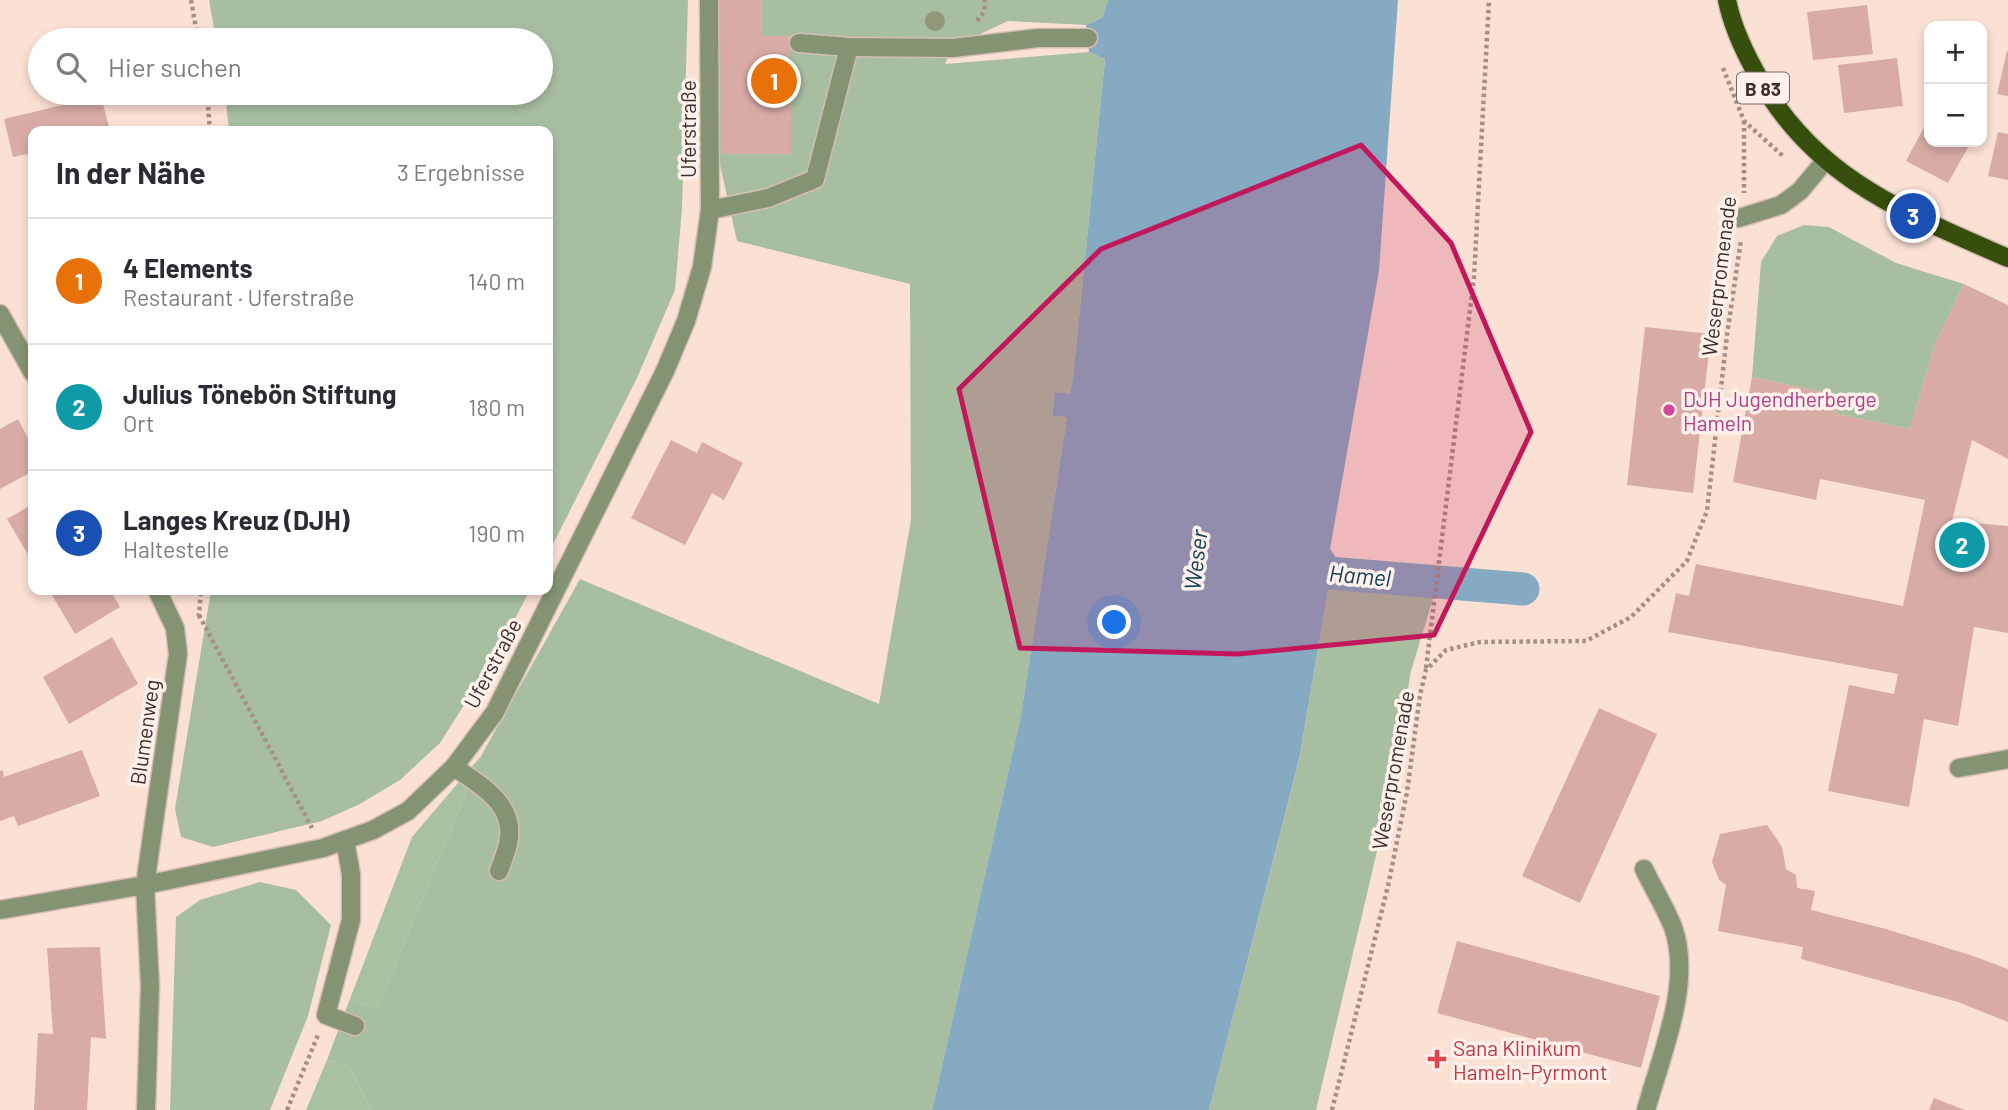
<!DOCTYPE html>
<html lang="de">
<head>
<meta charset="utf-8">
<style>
	body { margin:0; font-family:Barlow,sans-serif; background:#f7f7f7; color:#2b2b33 }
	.controls { position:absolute; right:21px; top:21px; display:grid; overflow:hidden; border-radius:14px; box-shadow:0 4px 10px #0003 }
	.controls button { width:63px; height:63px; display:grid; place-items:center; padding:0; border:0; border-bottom:2px solid #e1e1e2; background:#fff; color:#2b2b33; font:35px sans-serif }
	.you { position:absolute; left:1115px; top:623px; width:24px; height:24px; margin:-18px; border:5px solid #fff; border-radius:50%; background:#1a73e8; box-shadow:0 0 0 10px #1a73e833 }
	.badge { display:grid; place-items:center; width:46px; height:46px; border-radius:50%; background:#15914d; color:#fff; font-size:23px; font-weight:700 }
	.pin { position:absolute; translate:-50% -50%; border:4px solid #fff; box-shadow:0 2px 7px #0006 }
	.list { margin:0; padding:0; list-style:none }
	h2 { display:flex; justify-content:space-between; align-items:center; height:91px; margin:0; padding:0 28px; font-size:30px }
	h2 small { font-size:23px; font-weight:400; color:#7c7c81 }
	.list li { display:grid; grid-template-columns:46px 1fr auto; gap:21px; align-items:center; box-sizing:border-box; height:126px; padding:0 28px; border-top:2px solid #e1e1e2 }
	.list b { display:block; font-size:26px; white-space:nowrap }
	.list p { margin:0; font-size:23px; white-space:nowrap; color:#7c7c81 }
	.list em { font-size:23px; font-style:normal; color:#7c7c81 }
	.icon { flex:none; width:38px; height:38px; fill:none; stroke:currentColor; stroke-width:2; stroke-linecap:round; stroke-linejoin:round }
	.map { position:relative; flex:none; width:2008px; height:1110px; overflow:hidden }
	.search { position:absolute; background:#fff; box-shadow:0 4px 10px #0003; left:28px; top:28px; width:525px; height:77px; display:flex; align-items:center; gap:18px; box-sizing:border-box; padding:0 24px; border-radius:38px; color:#7c7c81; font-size:26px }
	.panel { position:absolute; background:#fff; box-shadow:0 4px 10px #0003; left:28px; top:126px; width:525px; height:469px; border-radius:14px }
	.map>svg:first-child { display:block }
	.green { fill:#a8bea1 }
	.forest { fill:#a8c1a0 }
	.water { fill:#86aac2 }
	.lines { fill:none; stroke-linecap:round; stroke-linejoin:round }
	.canal { stroke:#86aac2; stroke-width:33 }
	.building { fill:#d8aba6 }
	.minor-casing { stroke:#d5bdb2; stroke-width:21 }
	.major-casing { stroke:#d5bdb2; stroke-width:21 }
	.path { stroke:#a48f86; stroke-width:4.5; stroke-dasharray:3.5 3.5; stroke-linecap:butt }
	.minor { stroke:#849473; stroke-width:18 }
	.major { stroke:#364f0c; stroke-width:18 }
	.tree { fill:#919879 }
	.marked { fill:#c2185b; fill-opacity:0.2; stroke:#c2185b; stroke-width:5; stroke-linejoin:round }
	.hotel-dot { fill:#d1479c; stroke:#fef0ea; stroke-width:2.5 }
	.health-dot { fill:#e0444e; stroke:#fef0ea; stroke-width:2.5 }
	.labels { text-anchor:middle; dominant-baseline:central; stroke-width:7; stroke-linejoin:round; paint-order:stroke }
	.shield { fill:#fef0ea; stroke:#766963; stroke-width:2 }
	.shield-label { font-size:19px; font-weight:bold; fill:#3c2f29 }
	.street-label { font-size:21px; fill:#3c2f29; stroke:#fef0ea }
	.hotel-label { font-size:21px; fill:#b23c85; stroke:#fef0ea; text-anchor:start }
	.health-label { font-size:21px; fill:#be3a42; stroke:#fef0ea; text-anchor:start }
	.water-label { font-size:23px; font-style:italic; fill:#13415b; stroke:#fef0ea }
</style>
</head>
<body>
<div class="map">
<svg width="2008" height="1110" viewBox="0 0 2008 1110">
	<rect width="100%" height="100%" fill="#fbe0d4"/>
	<g class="green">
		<path d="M209 0H688L682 208 675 290 637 378 548 554V131H229L225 93H541V40H216Z"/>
		<path d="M717 0H1108L1102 18 1086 25 1008 21 953 47 945 64 1089 52 1105 59 1073 378 1070 395 1055 392 1052 416 1067 417 1021 715 932 1110H371L350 1068 327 1060 350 999 377 1009 481 756 580 579 879 704 911 520 910 284 737 241 716 147Z"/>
		<path d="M1804 225 1829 227 1896 263 1964 284 1935 344 1910 429 1836 414 1840 396 1752 377 1761 262 1777 236Z"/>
		<path d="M1334 581 1436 589 1411 671 1391 792 1316 1110H1209L1299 761 1328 591Z"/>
		<path d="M211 590H530L497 653 440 743 400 780 358 805 322 821 213 847 181 837 175 809Z"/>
		<path d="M260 882 296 890 331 925 308 1016 270 1110H170L176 917 200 900Z"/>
	</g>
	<g class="forest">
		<path d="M481 756 377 1009 350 999 412 837Z"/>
		<path d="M327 1060 350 1068 371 1110H306Z"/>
	</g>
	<path class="water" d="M1108 0H1398L1379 271 1330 549 1339 562 1337 575 1328 591 1299 760 1209 1110H932L1021 715 1067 417 1052 416 1055 392 1070 394 1073 378 1105 59 1089 52 1086 25 1102 18Z"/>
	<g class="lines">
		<path class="canal" d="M1292 570 1523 589"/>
	</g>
	<g class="building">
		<path d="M720 0H762V36H790L791 154H721Z"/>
		<path d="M1867 5 1873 54 1813 60 1807 12Z"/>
		<path d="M2007 51H2008V96L1997 94Z"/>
		<path d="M1897 58 1903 106 1844 113 1838 65Z"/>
		<path d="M101 96 110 131H33V153L13 157 4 119Z"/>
		<path d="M1929 118V142H1971L1948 183 1906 161Z"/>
		<path d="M1998 132 2008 134V180L1988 176Z"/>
		<path d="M1964 284 2008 305V459L1972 440 1952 521 2008 526V633L1974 627 1958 726 1924 719 1909 807 1828 791 1849 685 1894 694 1898 674 1668 632 1676 593 1689 596 1696 564 1903 606 1925 500 1820 479 1816 500 1733 482 1752 377 1840 396 1836 414 1910 429 1935 344Z"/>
		<path d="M1645 327 1711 334 1693 493 1627 485Z"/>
		<path d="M18 419 33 448V471L0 489V429Z"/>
		<path d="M671 440 697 453 702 442 743 463 724 500 712 493 685 545 631 518Z"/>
		<path d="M33 504V563L7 519Z"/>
		<path d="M49 590H110L120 607 75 634Z"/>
		<path d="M112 637 138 684 69 724 43 677Z"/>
		<path d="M1599 708 1657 734 1580 903 1522 876Z"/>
		<path d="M82 750 100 796 18 826 14 816 0 821V771L3 770 4 777Z"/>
		<path d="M1767 825 1782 847 1786 869 1796 875 1797 888 1815 891 1811 910 1886 929 1973 956 2008 969V1022L1958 1002 1801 959 1803 947 1718 931 1726 885 1719 880 1712 862 1720 834Z"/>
		<path d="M1457 941 1660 996 1641 1068 1437 1013Z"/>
		<path d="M100 947 106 1039 91 1037 87 1110H34L38 1033 53 1034 47 948Z"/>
		<path d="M1934 1098 1965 1110H1929Z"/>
	</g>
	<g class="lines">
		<g class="minor-casing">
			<g id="minor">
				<path d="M799 43 849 47 953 48 1038 38H1088"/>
				<path d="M710 210 768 198 815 179 849 47"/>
				<path d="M1739 218 1781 205 1800 191 1825 161"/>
				<path d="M0 314 33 373"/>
				<path d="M454 767C482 786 517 805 508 844 506 853 502 863 499 871"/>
				<path d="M1959 768 2008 759"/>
				<path d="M345 840 351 874V920L326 1015 355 1026"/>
				<path d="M1644 869C1653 888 1665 907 1673 927 1693 983 1661 1055 1646 1110"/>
				<path d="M0 910 145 885 323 848 373 830 408 811 454 767 495 712 665 371 686 321 702 267 710 210 709 0"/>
				<path d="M146 1110 150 986 145 885 178 654 175 628 157 590"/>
			</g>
		</g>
		<g class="major-casing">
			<path id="major" d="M1727 0C1732 25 1742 47 1754 69 1810 177 1903 212 2008 258"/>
		</g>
		<g class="path">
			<path d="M191 0 198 40"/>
			<path d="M977 21 984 12 985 0"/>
			<path d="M1723 68 1744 121 1783 156"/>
			<path d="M207 93 210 131"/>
			<path d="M1744 121V193"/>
			<path d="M199 615 312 828"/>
			<path d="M197 616 199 615 201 590"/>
			<path d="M1426 668 1474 277 1489 0"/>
			<path d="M287 1110 318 1035"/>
			<path d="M1332 1110 1388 886 1407 792 1420 695 1426 670 1446 650 1480 642 1586 641 1631 617 1687 561 1707 511 1727 335 1741 240"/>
		</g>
		<use href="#minor" class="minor"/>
		<use href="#major" class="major"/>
	</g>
	<circle class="tree" cx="935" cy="21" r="10"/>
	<path class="marked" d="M1361 145 1451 243 1531 432 1434 635 1238 654 1020 648 959 389 1101 249Z"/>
	<circle class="hotel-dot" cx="1669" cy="410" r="7"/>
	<path class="health-dot" d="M1433.5 1048.5h7v7h7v7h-7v7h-7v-7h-7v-7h7z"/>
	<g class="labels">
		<rect class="shield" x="1737" y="72.5" width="52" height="31" rx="5"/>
		<g class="shield-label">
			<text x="1763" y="88">B 83</text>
		</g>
		<g class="street-label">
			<text transform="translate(687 129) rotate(-90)">Uferstraße</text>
			<text transform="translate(1718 276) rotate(-83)">Weserpromenade</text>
			<text transform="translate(492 663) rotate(-62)">Uferstraße</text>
			<text transform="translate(144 732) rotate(-82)">Blumenweg</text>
			<text transform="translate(1392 770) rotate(-80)">Weserpromenade</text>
		</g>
		<g class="hotel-label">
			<text x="1683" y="398">DJH Jugendherberge<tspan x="1683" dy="24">Hameln</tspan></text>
		</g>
		<g class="health-label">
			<text x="1453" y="1047">Sana Klinikum<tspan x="1453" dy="24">Hameln-Pyrmont</tspan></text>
		</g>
		<g class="water-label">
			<text transform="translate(1195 560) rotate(-83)">Weser</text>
			<text transform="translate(1360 575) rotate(5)">Hamel</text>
		</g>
	</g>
</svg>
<div class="controls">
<button>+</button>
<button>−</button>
</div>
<div class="you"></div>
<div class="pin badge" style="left:774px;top:81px;background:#e8710a">1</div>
<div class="pin badge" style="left:1962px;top:545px;background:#0f9aa8">2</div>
<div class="pin badge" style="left:1913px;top:216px;background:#1a4fb4">3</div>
<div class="search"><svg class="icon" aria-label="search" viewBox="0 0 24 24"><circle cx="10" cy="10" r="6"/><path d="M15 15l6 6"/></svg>Hier suchen</div>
<section class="panel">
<h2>In der Nähe<small>3 Ergebnisse</small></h2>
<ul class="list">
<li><span class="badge" style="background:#e8710a">1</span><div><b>4 Elements</b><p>Restaurant · Uferstraße</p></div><em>140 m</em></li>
<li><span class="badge" style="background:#0f9aa8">2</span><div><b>Julius Tönebön Stiftung</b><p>Ort</p></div><em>180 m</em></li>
<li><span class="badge" style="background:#1a4fb4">3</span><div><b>Langes Kreuz (DJH)</b><p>Haltestelle</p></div><em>190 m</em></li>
</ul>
</section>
</div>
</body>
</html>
